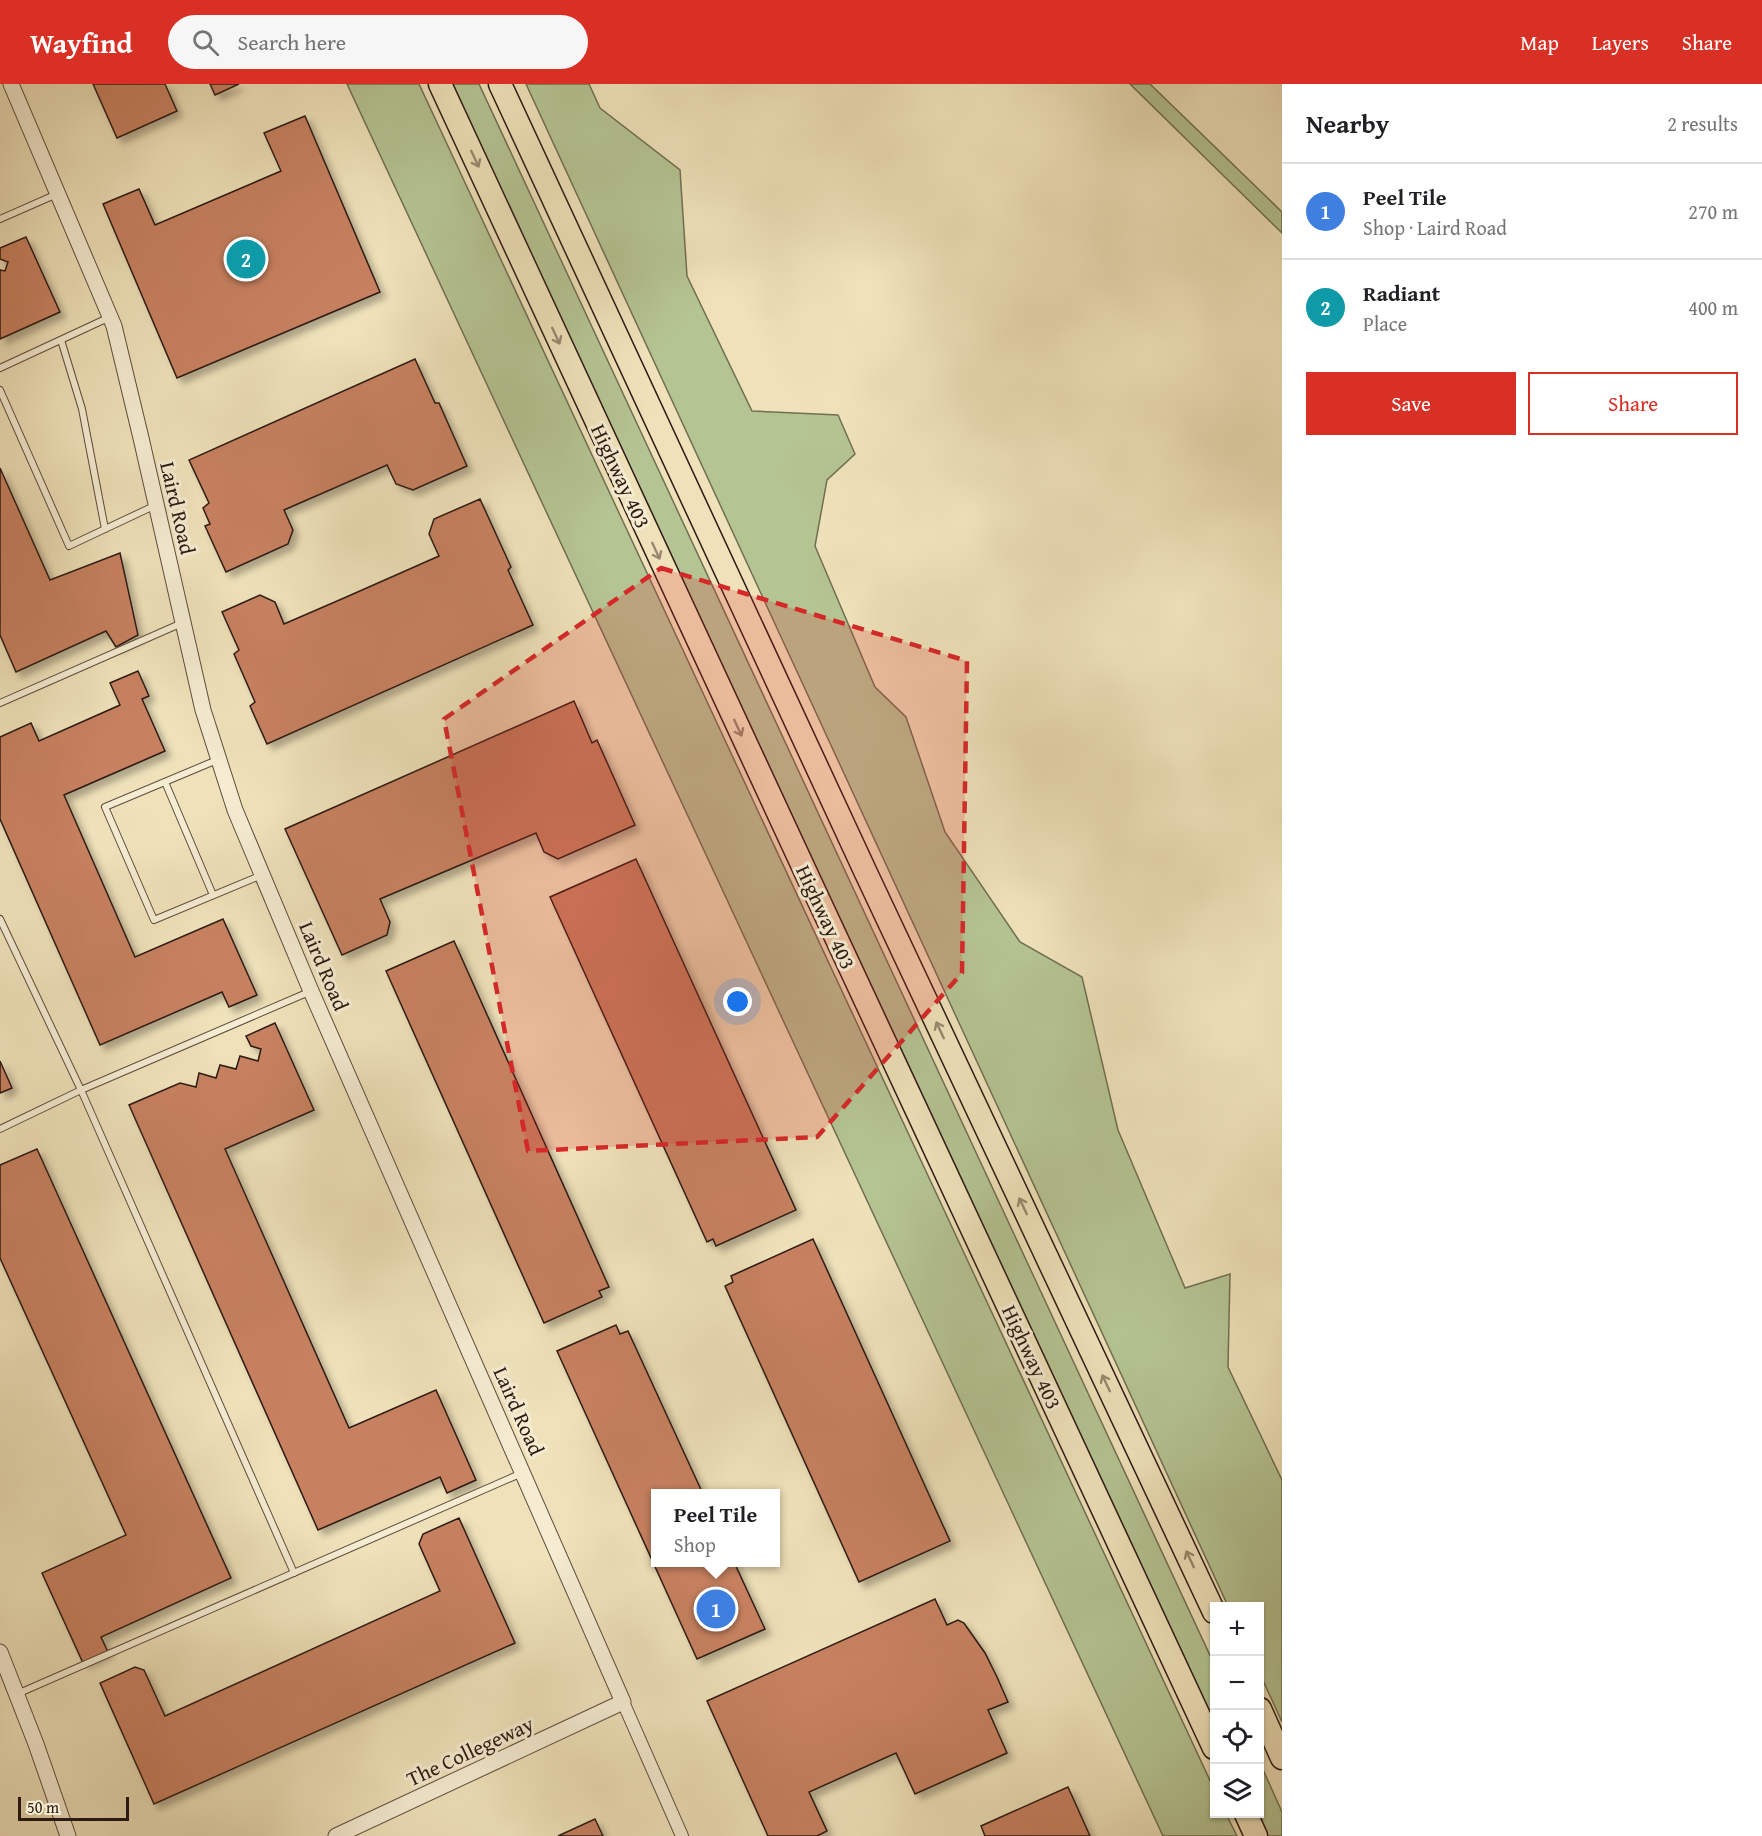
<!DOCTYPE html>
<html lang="en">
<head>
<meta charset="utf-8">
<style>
	body { margin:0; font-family:"Gentium Book Plus",serif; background:#f6f6f6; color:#202124 }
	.controls { position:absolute; right:18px; bottom:18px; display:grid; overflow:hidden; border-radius:0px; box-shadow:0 2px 4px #0004 }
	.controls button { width:54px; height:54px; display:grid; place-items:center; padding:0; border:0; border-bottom:2px solid #e0e0e0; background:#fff; color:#202124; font:30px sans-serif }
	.scale { position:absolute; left:18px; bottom:15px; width:111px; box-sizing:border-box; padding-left:6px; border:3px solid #2d1a13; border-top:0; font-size:16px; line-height:21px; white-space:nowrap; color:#2d1a13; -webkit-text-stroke:4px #f5ecd2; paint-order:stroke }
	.you { position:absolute; left:738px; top:918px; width:21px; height:21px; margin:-15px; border:4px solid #fff; border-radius:50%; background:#1a73e8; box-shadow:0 0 0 9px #1a73e833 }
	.badge { display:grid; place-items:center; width:39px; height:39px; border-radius:50%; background:#d93025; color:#fff; font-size:20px; font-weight:700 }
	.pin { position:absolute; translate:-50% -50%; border:3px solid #fff; box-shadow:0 2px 6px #0006 }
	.popup { position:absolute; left:651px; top:1405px; width:129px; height:78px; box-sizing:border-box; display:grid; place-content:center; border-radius:0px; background:#fff; filter:drop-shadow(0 2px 4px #0005); font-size:20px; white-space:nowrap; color:#757577 }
	.popup b { font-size:22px; color:#202124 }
	.popup::after { content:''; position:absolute; left:50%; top:100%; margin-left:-12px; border:12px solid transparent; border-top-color:#fff }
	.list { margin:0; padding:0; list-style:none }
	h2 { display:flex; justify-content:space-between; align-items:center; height:78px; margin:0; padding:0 24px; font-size:26px }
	h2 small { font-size:20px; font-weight:400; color:#757577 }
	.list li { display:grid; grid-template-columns:39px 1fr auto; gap:18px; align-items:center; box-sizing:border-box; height:96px; padding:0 24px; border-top:2px solid #e0e0e0 }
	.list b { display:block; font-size:22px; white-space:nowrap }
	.list p { margin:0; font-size:20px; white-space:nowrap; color:#757577 }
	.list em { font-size:20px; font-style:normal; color:#757577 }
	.actions { display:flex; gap:12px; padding:18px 24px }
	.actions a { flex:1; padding:14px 0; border:2px solid #d93025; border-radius:0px; text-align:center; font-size:21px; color:#d93025 }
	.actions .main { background:#d93025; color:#fff }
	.icon { flex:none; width:33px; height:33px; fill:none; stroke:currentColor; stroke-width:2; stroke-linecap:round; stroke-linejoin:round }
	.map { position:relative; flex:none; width:1282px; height:1752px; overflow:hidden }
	header { display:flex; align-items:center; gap:36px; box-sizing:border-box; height:84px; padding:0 30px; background:#d93025; color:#fff }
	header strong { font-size:28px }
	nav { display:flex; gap:33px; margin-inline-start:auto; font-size:21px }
	.search { width:420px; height:54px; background:#f6f6f6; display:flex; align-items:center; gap:15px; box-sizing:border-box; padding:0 21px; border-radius:33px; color:#757577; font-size:22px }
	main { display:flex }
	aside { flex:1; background:#fff }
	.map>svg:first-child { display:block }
	.green { fill:#b5c493; stroke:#716f53; stroke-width:1.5 }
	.building { fill:#c78160; stroke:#2d1a13; stroke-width:1.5; filter:url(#shadow) }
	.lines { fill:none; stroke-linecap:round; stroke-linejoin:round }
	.service-casing { stroke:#5e4c3d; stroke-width:8 }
	.minor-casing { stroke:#5e4c3d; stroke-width:14 }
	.tertiary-casing { stroke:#5e4c3d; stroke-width:17 }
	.motorway-casing { stroke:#2d1a13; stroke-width:25 }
	.service { stroke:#f5ecd2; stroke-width:6 }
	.minor { stroke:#f5ecd2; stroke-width:12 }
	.tertiary { stroke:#f5ecd2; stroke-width:15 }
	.motorway { stroke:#efe2ba; stroke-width:22 }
	.oneway { stroke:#98886f }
	.marked { fill:#d62828; fill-opacity:0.2; stroke:#d62828; stroke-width:4.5; stroke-dasharray:12 8; stroke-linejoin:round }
	.labels { text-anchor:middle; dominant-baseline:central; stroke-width:6; stroke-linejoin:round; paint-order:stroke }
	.street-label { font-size:21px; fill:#2d1a13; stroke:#f5ecd2 }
</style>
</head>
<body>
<header>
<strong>Wayfind</strong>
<div class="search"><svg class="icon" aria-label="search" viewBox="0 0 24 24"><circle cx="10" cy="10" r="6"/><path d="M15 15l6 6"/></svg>Search here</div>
<nav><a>Map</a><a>Layers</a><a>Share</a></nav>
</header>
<main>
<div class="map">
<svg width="1282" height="1752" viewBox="0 0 1282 1752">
	<defs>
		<filter id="shadow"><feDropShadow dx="5.5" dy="5.5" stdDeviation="3" flood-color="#0004"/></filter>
	</defs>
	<rect width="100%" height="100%" fill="#efe2ba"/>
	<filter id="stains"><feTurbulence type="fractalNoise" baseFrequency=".00333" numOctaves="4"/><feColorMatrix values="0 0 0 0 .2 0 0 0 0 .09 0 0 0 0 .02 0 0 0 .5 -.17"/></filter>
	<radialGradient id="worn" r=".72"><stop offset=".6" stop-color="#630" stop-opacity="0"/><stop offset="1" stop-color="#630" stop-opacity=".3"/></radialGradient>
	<g class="green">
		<path d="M347 0H419L1214 1705V1730H1226L1237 1752H1163Z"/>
		<path d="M451 0H479L1214 1580V1637Z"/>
		<path d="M526 0H589L600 24 680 86 687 192 752 327 838 331 855 370 827 396 815 462 875 603 906 633 945 748 1020 858 1082 893 1118 1046 1185 1204 1230 1190 1228 1283 1282 1396V1638L1260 1590V1522H1228Z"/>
		<path d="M1130 0H1150L1282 128V149Z"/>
		<path d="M1260 1679 1282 1728V1752H1268L1258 1730H1260Z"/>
	</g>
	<g class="building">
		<path d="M93 0H165L177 27 117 54Z"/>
		<path d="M210 0H239L215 11Z"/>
		<path d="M305 32 380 208 177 294 103 120 139 105 155 141 281 87 264 49Z"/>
		<path d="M26 153 60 228 0 255V186L5 187 8 178 0 175V164Z"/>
		<path d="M415 275 435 319H439L467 382 413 406 396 400 387 381 284 426 293 446 288 460 226 488 205 442 210 440 203 424 209 419 189 376Z"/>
		<path d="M0 384 50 496 120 469 138 551 116 563 106 547 16 588 0 551Z"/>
		<path d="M480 415 511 483 508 486 533 541 267 660 250 622 255 618 234 570 239 566 222 528 260 511 275 518 284 540 344 514 439 472 429 450 434 435Z"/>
		<path d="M138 587 149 612 142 615 165 667 64 711 135 873 223 835 257 911 229 923 222 908 100 961 0 735V653L31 639 39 657 120 621 110 599Z"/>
		<path d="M574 617 592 659 597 656 635 741 558 775 544 768 536 749 380 815 390 838 387 851 342 871 285 745Z"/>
		<path d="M636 775 796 1126 716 1162 713 1155 707 1158 550 813Z"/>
		<path d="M454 857 609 1203 599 1207 602 1213 544 1239 386 887Z"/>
		<path d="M275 939 314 1026 225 1065 349 1344 436 1306 476 1396 447 1409 440 1393 318 1446 129 1021 180 999 196 1003 199 989 216 994 220 981 236 985 240 972 258 977 261 965 251 962 246 952Z"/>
		<path d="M0 977 12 1004 0 1009Z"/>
		<path d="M37 1065 231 1494 101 1553 108 1568 83 1579 42 1489 126 1451 0 1174V1081Z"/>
		<path d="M813 1155 950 1457 859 1498 725 1202 733 1198 731 1192Z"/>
		<path d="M616 1241 620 1250 628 1247 703 1410H656V1478H734L765 1545 697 1575 557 1267Z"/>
		<path d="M459 1434 515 1559 154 1720 100 1599 135 1583 144 1586 165 1632 440 1507 419 1460 423 1450Z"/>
		<path d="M935 1515 947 1541 958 1536 964 1539 966 1542 985 1569 997 1593 1008 1618 988 1626 1007 1669 915 1710 896 1669 809 1708 827 1747 817 1752H768L707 1617Z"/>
		<path d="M1068 1703 1090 1752H985L981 1742Z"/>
		<path d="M595 1735 603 1752H558Z"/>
	</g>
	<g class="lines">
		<g class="service-casing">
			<g id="service">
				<path d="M0 135 57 110"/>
				<path d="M61 256 82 325 105 445"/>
				<path d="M0 284 110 233"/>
				<path d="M0 306 69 462 156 421"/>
				<path d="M0 619 182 539"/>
				<path d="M217 676 105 723 154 836 262 791"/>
				<path d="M165 698 213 811"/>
				<path d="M0 835 81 1006 294 1489"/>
				<path d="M0 1045 81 1006 309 908"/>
				<path d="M17 1610 522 1389"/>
			</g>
		</g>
		<g class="minor-casing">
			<path id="minor" d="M623 1618 682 1752"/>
		</g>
		<g class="tertiary-casing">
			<g id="tertiary">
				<path d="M11 0 114 242 141 354 203 626 235 726 311 907 623 1618 336 1752"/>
				<path d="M0 1568 36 1660 68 1752"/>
			</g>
		</g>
		<g class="motorway-casing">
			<g id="motorway">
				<path d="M440 0 813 804 1214 1664"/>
				<path d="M500 0 866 789 1214 1528"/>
				<path d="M1260 1625 1282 1674"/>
				<path d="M1246 1730 1256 1752"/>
			</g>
		</g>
		<use href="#service" class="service"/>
		<use href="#minor" class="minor"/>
		<use href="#tertiary" class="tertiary"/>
		<use href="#motorway" class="motorway"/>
	</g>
	<defs><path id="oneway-shaft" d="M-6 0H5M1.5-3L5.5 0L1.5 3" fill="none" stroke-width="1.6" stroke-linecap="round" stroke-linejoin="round" transform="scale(1.5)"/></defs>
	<g class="oneway">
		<use href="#oneway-shaft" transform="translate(475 75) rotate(65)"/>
		<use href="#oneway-shaft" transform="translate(556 252) rotate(65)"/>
		<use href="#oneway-shaft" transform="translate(656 467) rotate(65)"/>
		<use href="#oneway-shaft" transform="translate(738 644) rotate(65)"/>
		<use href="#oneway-shaft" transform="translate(940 946) rotate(-115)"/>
		<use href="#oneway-shaft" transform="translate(1023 1122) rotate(-115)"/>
		<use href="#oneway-shaft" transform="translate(1106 1299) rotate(-115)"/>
		<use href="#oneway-shaft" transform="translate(1190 1475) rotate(-115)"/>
	</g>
	<path class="marked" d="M661 484 967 577 962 889 817 1053 528 1067 444 635Z"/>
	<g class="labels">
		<g class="street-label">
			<text transform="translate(621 392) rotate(65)">Highway 403</text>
			<text transform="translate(178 424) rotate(77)">Laird Road</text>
			<text transform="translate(826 833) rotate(65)">Highway 403</text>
			<text transform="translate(324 882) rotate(67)">Laird Road</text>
			<text transform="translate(1032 1273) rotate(65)">Highway 403</text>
			<text transform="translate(519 1327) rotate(66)">Laird Road</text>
			<text transform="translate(470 1667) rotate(-25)">The Collegeway</text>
		</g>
	</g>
	<rect width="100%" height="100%" filter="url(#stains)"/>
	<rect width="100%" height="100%" fill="url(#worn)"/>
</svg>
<div class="controls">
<button>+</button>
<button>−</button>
<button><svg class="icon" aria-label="locate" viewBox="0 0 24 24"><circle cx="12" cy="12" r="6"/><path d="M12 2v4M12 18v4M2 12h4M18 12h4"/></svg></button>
<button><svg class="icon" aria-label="layers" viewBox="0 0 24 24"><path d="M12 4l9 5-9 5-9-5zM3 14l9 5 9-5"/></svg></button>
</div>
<div class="scale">50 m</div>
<div class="you"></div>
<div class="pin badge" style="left:716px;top:1525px;background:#3f7fe0">1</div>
<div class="popup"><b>Peel Tile</b>Shop</div>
<div class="pin badge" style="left:246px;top:175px;background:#0f9aa8">2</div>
</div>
<aside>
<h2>Nearby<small>2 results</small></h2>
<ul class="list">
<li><span class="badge" style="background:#3f7fe0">1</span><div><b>Peel Tile</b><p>Shop · Laird Road</p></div><em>270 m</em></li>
<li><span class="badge" style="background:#0f9aa8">2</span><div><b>Radiant</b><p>Place</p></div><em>400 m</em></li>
</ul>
<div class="actions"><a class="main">Save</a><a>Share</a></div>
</aside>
</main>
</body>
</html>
